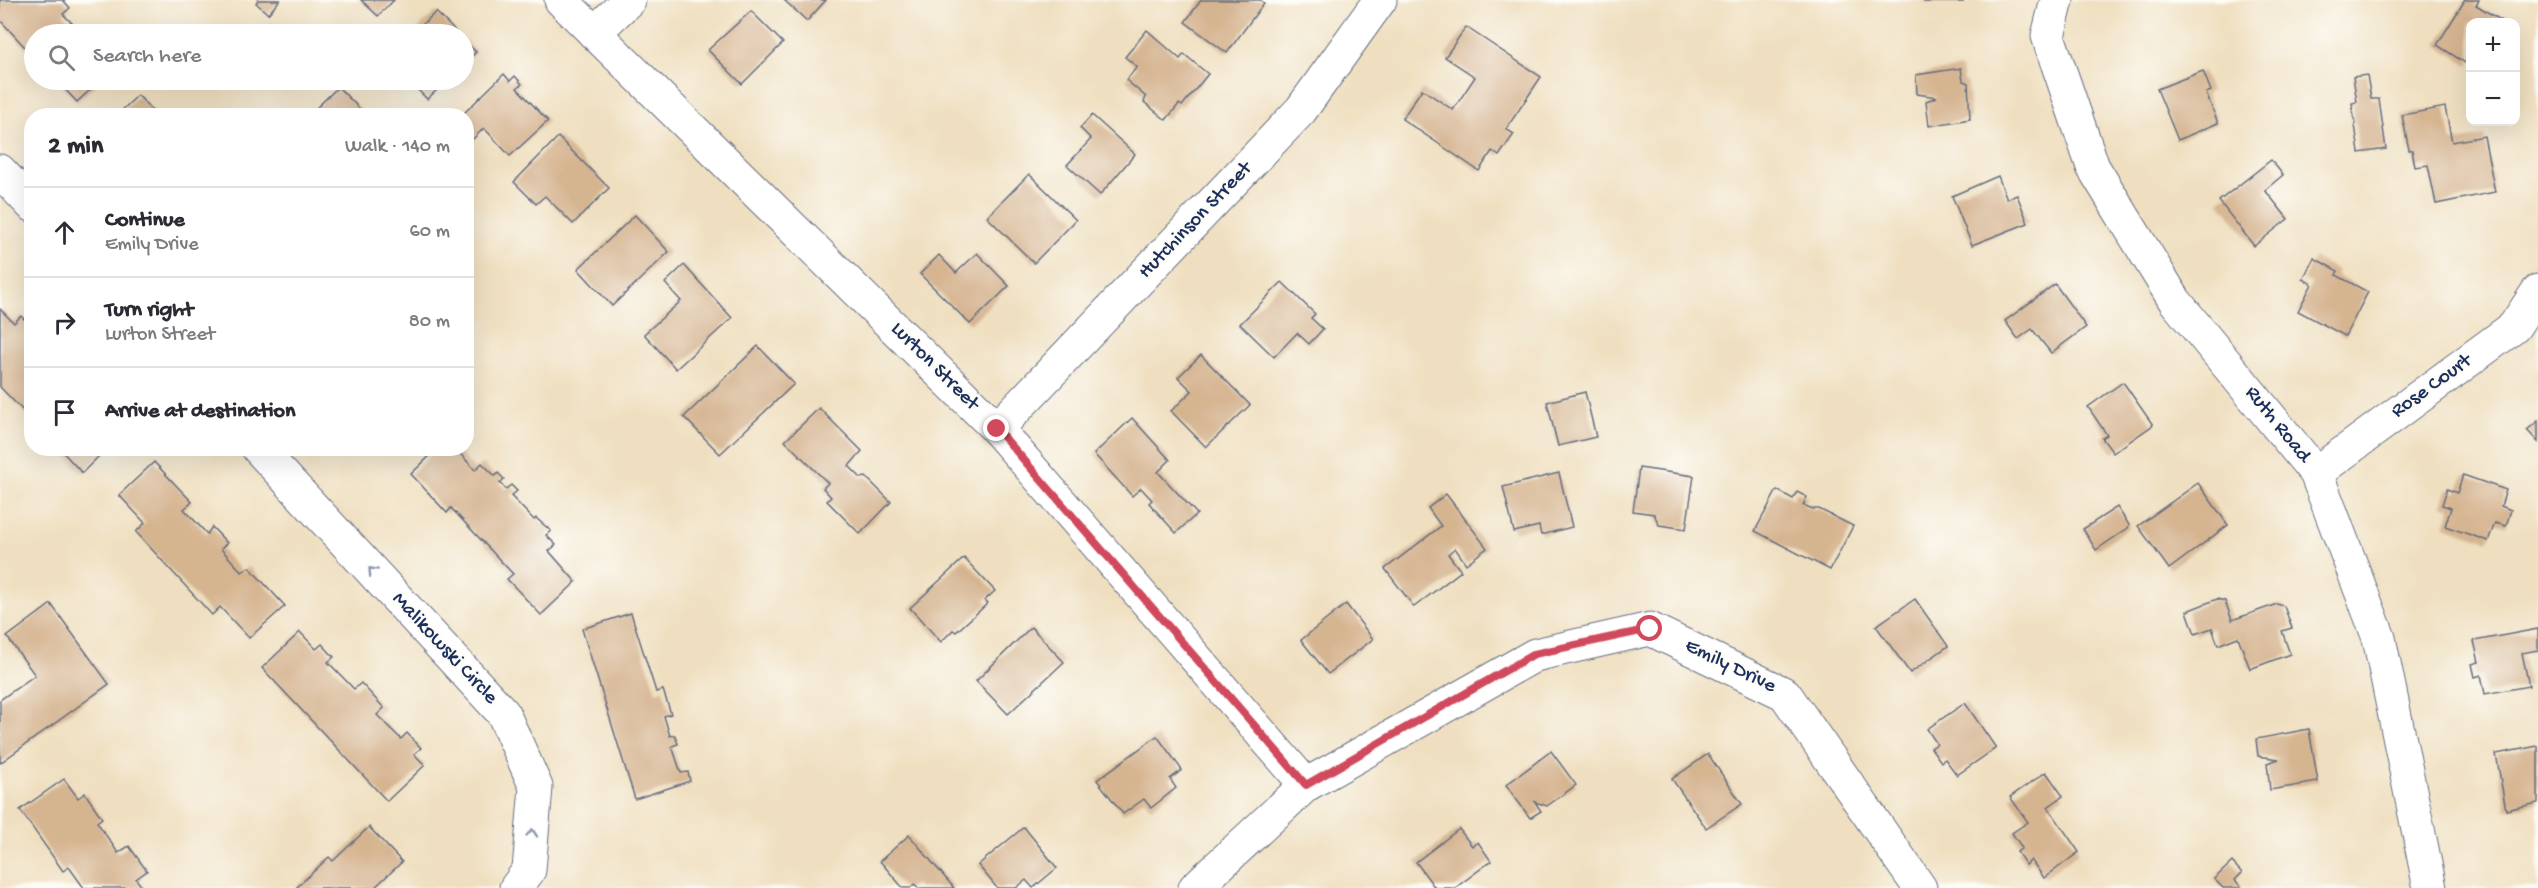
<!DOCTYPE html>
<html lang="en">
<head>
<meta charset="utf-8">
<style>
	body { margin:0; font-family:"Gochi Hand",sans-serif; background:#f2f2f3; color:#2b2b33 }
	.controls { position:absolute; right:18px; top:18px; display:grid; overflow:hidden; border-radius:12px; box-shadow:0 6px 24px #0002 }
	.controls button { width:54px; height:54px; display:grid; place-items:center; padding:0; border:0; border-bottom:2px solid #e1e1e2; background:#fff; color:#2b2b33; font:30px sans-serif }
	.stop { position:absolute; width:18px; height:18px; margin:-14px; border:4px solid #d1495b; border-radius:50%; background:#fff }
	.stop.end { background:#d1495b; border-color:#fff; box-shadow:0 2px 6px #0008 }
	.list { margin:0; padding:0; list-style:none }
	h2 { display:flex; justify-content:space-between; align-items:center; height:78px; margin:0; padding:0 24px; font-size:26px }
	h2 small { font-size:20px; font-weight:400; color:#7c7c81 }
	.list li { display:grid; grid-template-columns:39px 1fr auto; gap:18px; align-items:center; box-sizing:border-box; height:90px; padding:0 24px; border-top:2px solid #e1e1e2 }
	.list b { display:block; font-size:22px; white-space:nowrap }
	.list p { margin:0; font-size:20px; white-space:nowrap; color:#7c7c81 }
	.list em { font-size:20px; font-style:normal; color:#7c7c81 }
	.icon { flex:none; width:33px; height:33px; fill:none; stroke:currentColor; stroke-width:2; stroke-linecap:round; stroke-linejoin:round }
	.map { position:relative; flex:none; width:2538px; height:888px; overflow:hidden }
	.search { position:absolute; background:#fff; box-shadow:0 6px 24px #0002; left:24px; top:24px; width:450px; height:66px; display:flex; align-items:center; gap:15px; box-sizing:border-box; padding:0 21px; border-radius:33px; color:#7c7c81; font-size:22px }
	.panel { position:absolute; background:#fff; box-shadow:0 6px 24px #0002; left:24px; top:108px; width:450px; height:348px; border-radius:24px }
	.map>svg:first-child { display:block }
	.building { fill:#d5b490 }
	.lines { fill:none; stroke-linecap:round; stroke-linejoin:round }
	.street-casing { stroke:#656d80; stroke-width:35 }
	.street { stroke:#fff; stroke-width:33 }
	.oneway { stroke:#8d97ae }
	.route { stroke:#d1495b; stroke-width:8 }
	.labels { text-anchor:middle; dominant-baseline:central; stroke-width:4.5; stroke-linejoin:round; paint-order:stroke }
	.street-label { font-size:21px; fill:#1b2f5e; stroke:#fdfcf7 }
</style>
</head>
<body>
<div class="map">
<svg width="2538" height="888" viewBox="0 0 2538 888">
	<rect width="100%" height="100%" fill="#fdfcf7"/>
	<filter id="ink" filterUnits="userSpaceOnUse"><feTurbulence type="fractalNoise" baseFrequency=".0167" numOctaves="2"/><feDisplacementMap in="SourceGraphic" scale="12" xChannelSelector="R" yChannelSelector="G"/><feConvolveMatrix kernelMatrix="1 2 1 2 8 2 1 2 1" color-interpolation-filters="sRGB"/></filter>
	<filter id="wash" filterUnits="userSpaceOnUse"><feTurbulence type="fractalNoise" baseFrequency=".008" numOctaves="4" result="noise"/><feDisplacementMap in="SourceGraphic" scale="24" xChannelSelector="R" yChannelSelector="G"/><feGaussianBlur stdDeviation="1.35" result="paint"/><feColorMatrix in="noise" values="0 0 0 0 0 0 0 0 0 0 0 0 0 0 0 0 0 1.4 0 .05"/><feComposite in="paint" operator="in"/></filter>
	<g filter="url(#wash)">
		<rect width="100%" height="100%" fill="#efdfc0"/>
		<g id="blocks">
			<g class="building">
				<path d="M0 0H63L70 8 63 14 81 32 86 28 91 34H34V57L0 20Z"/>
				<path d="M258 0H280L268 14 256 3Z"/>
				<path d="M361 0H394L378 16Z"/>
				<path d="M784 0H826L807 21Z"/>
				<path d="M1201 0H1260L1264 3 1227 53 1185 22Z"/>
				<rect x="1924" y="0" width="39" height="2"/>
				<path d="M2465 0H2479L2476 5 2504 22H2470V66L2437 45Z"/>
				<path d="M751 11 783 43 742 84 708 50Z"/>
				<path d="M436 12 458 34H412Z"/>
				<path d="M272 23 282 34H260Z"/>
				<path d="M1466 27 1541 77 1506 129 1514 134 1499 156 1492 151 1479 171 1402 119 1422 89 1453 110 1475 77 1445 57Z"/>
				<path d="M1147 30 1180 59 1184 54 1208 74 1182 106 1179 104 1166 120 1144 102 1146 97 1126 80 1137 67 1125 57Z"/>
				<path d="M464 40 476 52 464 64Z"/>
				<path d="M1961 68 1963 81 1968 83 1970 119 1929 126 1926 101 1937 97 1917 94 1916 75Z"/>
				<path d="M2203 71 2211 91 2206 93 2218 123 2178 140 2157 89Z"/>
				<path d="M504 74 510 81 515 76 522 84 517 88 548 121 510 156 484 128 473 139 466 132V116H461Z"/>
				<path d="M2367 75 2371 99H2379L2386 149 2359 153 2352 103 2357 102 2353 77Z"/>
				<path d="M56 80H101L77 102Z"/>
				<path d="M408 80H448L427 99Z"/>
				<path d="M338 87 360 109 353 116H308Z"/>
				<path d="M138 95 157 116H116Z"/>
				<path d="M2445 107 2452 142 2484 136 2495 192 2436 204 2428 165 2415 167 2412 150H2409L2402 115Z"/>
				<path d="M1092 115 1135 154 1100 195 1067 165 1091 139 1080 128Z"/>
				<path d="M558 137 609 188 573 224 545 196 536 204 514 182Z"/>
				<path d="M2271 160 2283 175 2265 190 2288 219 2254 246 2219 201Z"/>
				<path d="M1029 174 1076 220 1034 263 987 217Z"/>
				<path d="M1998 176 2007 199 2017 195 2028 223 1972 245 1952 196Z"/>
				<path d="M635 215 669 252 612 306 578 269Z"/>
				<path d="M977 253 1009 286 970 324 920 274 939 255 956 273Z"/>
				<path d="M2314 258 2338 271 2336 275 2368 292 2345 336 2298 311 2312 284 2303 279Z"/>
				<path d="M684 265 732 318 676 369 644 334 681 301 665 283Z"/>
				<path d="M1282 282 1315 314 1311 318 1323 329 1309 344 1297 333 1274 357 1240 324Z"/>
				<path d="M2055 284 2086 327 2051 353 2032 329 2018 339 2005 321Z"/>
				<path d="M0 309 14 323 21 316 32 327V335L27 339 32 343V420L0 387Z"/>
				<path d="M758 346 794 384 720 454 684 417Z"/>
				<path d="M1201 355 1250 405 1206 447 1171 411 1192 391 1178 377Z"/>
				<path d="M2123 382 2153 425 2113 453 2102 438 2107 435 2088 407Z"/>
				<path d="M1585 392 1596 437 1558 446 1547 402Z"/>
				<path d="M819 408 862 451 849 466 861 478 866 477 891 502 860 534 827 501 831 497 823 488 828 483 785 441Z"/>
				<path d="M1132 418 1170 460 1158 472 1197 514 1176 533 1149 503 1152 500 1141 488 1132 496 1094 454Z"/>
				<path d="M2538 421V442L2527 430Z"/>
				<path d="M59 448H107L82 473Z"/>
				<path d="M438 448H455L475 470 482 463 495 476 498 473 504 479 500 483 506 489 511 485 517 491 511 496 534 520 536 518 551 531 546 535 556 545 549 551 576 582 541 615 507 579 513 574 451 508 447 513 411 474Z"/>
				<path d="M154 462 192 502 184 509 207 534 212 527 227 543 221 549 242 572 249 567 285 606 249 638 220 607 212 615 136 532 145 523 119 495Z"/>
				<path d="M1639 468 1694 476 1686 529 1659 525 1654 514 1633 511Z"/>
				<path d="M1559 473 1572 527 1541 535 1539 526 1514 532 1503 487Z"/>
				<path d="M2463 475 2506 490 2501 506 2511 510 2506 526 2495 523 2488 541 2445 526 2451 508 2442 505 2447 489 2457 493Z"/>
				<path d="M2198 483 2228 525 2169 569 2138 526Z"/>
				<path d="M1777 490 1793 499 1797 492 1807 497 1803 505 1813 509H1819L1853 526 1830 570 1755 531Z"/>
				<path d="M1446 494 1487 548 1466 564 1455 548 1448 554 1461 571 1414 607 1385 569 1441 526 1428 508Z"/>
				<path d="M2117 507 2129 525 2128 528 2096 550 2083 529Z"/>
				<path d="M964 558 995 591 985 600 988 603 956 632 953 630 941 642 910 608Z"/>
				<path d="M1915 599 1948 646 1910 673 1876 626Z"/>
				<path d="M2217 599 2225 601 2232 620 2277 604 2284 606 2292 628 2282 631 2290 654 2250 669 2238 637 2218 645 2212 628 2195 634 2187 611Z"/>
				<path d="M51 604 109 684 0 763V700L35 675 7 637Z"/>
				<path d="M1346 604 1373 639 1328 674 1301 640Z"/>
				<path d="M631 613 656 692 663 690 671 714 664 716 670 736 675 735 678 744 672 746 681 773 688 772 690 781 635 799 582 629Z"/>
				<path d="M1031 627 1064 662 1008 714 976 681Z"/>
				<path d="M2538 629V650L2522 653 2529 686 2485 694 2481 675 2475 677 2472 664 2479 662 2474 641Z"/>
				<path d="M300 632 316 649 322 644 334 657 328 662 354 689 361 683 384 708 377 715 401 739 407 733 421 748 414 754 425 765 387 801 262 668Z"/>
				<path d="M1965 703 1996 748 1957 775 1945 759 1941 762 1931 748 1937 744 1927 729Z"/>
				<path d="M2309 729 2318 782 2270 790 2267 763 2279 759 2258 756 2256 739Z"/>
				<path d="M1157 736 1182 770 1170 779 1176 788 1151 808 1144 799 1123 814 1097 780Z"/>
				<path d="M2538 746V803L2506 810 2496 754Z"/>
				<path d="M1551 751 1576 785 1547 806 1535 802 1541 811 1530 818 1506 785Z"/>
				<path d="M1708 754 1742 804 1706 828 1672 779Z"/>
				<path d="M2046 772 2063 796 2048 807 2079 852 2044 878 2031 860 2026 865 2017 852 2022 848 2012 833 2028 822 2010 797Z"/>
				<path d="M64 779 78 798 85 793 102 818 97 822 118 853 129 846 147 871 136 879 143 888H84L69 867 63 871 20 810Z"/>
				<path d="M369 827 402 862 374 888H296L329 857 333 861Z"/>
				<path d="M1024 827 1057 868 1033 888 1026 880 1016 888H997L978 865Z"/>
				<path d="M1459 829 1472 846 1478 842 1491 861 1455 888H1435L1416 862Z"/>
				<path d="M909 835 954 888H918L915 884 910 888H903L880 861Z"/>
				<path d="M2232 862 2242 873 2235 880 2242 888H2223L2214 879Z"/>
			</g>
		</g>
	</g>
	<g filter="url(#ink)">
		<use href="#blocks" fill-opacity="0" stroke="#656d80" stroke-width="1.5"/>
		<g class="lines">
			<g class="street-casing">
				<g id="street">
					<path d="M561 0 997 429 1306 785"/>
					<path d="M2057 0 2048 36 2093 167 2175 301 2316 473 2379 638 2430 888"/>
					<path d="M594 33 629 0"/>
					<path d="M0 171 32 205"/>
					<path d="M997 429 1301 110 1380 0"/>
					<path d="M258 448 503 713 536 787 529 870 516 888"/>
					<path d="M2316 473 2514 327 2538 291"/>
					<path d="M1195 888 1306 785 1535 655 1650 629 1785 694 1920 888"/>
				</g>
			</g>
			<use href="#street" class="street"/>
		</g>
		<defs><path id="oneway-chevron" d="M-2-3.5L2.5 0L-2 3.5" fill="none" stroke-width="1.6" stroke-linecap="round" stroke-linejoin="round" transform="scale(1.5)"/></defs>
		<g class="oneway">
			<use href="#oneway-chevron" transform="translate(372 571) rotate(-133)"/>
			<use href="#oneway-chevron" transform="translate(532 833) rotate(-85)"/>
		</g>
	</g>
	<g class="lines" filter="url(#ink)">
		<path class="route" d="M997 429 1306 785 1534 654 1650 629"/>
	</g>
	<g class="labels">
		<g class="street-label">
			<text transform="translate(1196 221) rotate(-46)">Hutchinson Street</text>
			<text transform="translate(934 367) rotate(45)">Lurton Street</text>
			<text transform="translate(2432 387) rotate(-36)">Rose Court</text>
			<text transform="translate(2277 425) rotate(51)">Ruth Road</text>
			<text transform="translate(444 649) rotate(47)">Malikowski Circle</text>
			<text transform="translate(1730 667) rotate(26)">Emily Drive</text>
		</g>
	</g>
</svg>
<div class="controls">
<button>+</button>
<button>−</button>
</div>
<div class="stop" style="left:1650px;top:629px"></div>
<div class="stop end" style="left:997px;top:429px"></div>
<div class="search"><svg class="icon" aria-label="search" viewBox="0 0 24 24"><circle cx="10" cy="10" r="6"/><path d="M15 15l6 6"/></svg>Search here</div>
<section class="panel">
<h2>2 min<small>Walk · 140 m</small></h2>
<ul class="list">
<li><svg class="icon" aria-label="ahead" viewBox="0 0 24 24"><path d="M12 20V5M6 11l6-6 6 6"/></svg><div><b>Continue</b><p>Emily Drive</p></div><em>60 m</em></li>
<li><svg class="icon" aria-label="right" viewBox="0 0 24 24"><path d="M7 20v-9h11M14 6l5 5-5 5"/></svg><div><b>Turn right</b><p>Lurton Street</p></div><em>80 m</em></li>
<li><svg class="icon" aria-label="arrive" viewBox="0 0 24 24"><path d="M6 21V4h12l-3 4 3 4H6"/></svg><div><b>Arrive at destination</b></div></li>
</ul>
</section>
</div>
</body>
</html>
